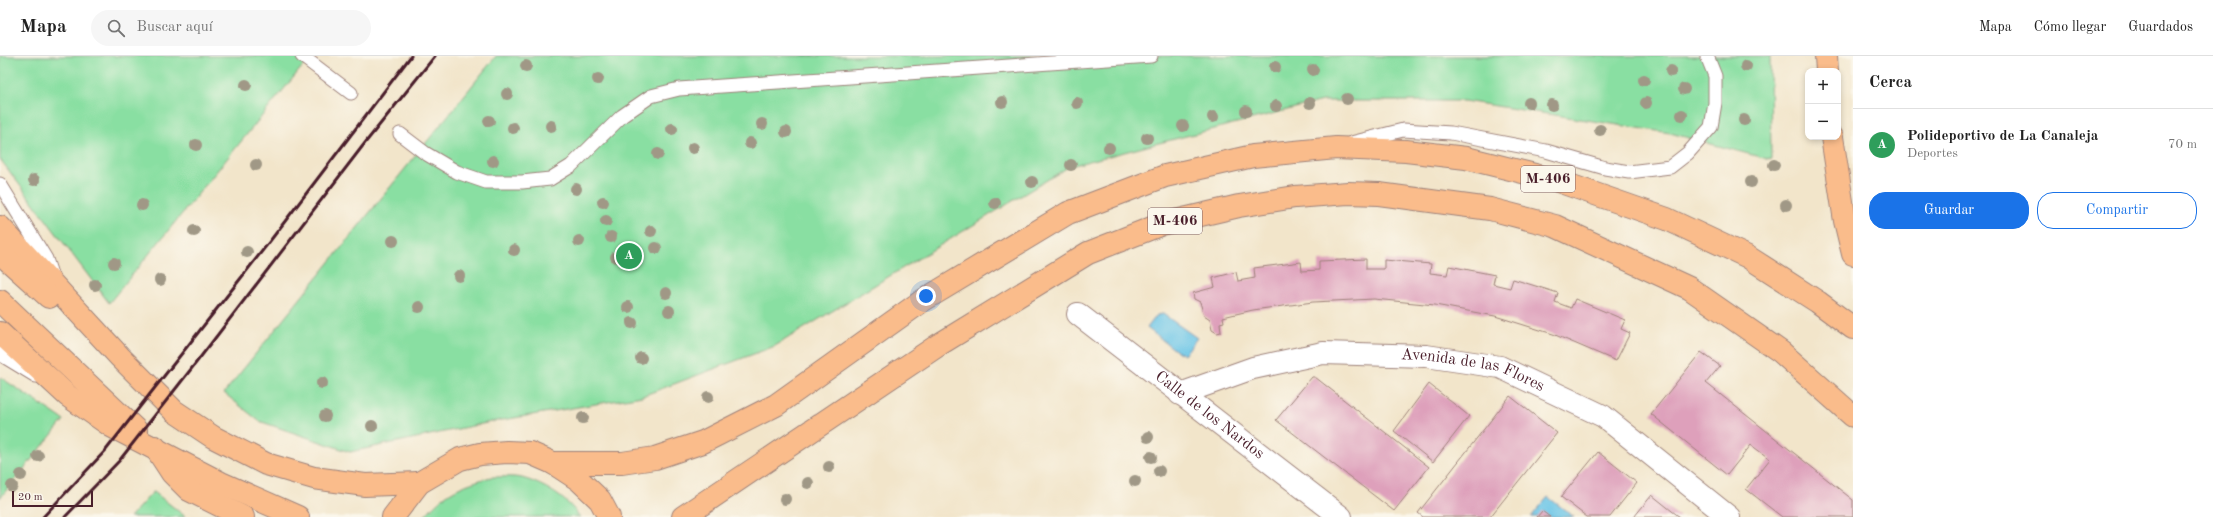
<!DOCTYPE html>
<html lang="es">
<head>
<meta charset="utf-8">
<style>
	body { margin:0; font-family:"Old Standard TT",serif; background:#f6f6f6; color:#222 }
	.controls { position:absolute; right:12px; top:12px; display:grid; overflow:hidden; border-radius:8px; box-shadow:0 2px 6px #0003 }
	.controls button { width:36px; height:36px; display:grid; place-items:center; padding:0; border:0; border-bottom:1px solid #e0e0e0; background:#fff; color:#222; font:20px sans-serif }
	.scale { position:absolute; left:12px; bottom:10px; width:81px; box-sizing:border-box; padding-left:4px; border:2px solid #4a1f2b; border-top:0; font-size:11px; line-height:14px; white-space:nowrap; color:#4a1f2b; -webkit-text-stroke:3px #fbf7ec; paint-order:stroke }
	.you { position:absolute; left:926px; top:240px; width:14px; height:14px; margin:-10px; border:3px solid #fff; border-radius:50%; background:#1a73e8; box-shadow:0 0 0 6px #1a73e833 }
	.badge { display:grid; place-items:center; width:26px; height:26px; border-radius:50%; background:#1a73e8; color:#fff; font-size:13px; font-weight:700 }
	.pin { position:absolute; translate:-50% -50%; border:2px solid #fff; box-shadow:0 1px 4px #0006 }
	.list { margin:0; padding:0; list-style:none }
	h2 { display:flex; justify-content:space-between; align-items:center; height:52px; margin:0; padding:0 16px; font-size:17px }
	h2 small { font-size:13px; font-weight:400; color:#767676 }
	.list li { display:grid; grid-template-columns:26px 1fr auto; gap:12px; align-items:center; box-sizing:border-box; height:72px; padding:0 16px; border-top:1px solid #e0e0e0 }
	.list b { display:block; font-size:15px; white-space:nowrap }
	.list p { margin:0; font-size:13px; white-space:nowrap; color:#767676 }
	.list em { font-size:13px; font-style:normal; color:#767676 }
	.actions { display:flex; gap:8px; padding:12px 16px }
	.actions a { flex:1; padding:9px 0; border:1px solid #1a73e8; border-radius:16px; text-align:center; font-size:14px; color:#1a73e8 }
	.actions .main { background:#1a73e8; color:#fff }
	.icon { flex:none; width:22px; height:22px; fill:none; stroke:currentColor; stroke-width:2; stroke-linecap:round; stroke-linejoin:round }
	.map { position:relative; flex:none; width:1853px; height:461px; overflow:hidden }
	header { display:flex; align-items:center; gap:24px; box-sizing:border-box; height:56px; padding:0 20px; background:#fff; border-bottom:1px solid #e0e0e0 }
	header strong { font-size:19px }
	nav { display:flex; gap:22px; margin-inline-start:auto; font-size:14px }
	.search { width:280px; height:36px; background:#f6f6f6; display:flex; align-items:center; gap:10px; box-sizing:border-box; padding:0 14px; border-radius:22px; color:#767676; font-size:15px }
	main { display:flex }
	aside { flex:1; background:#fff }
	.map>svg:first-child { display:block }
	.green { fill:#89dfa2; stroke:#6a7f66 }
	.water { fill:#69c5e7; stroke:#5a7289 }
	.building { fill:#dea0bb }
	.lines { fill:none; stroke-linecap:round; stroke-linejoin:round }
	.service-casing { stroke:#9e827a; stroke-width:15 }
	.minor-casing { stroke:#9e827a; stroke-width:24 }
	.primary-casing { stroke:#9e827a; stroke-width:24 }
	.trunk-casing { stroke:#9e827a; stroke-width:24 }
	.motorway-casing { stroke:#9e827a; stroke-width:24 }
	.service { stroke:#fff; stroke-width:13 }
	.minor { stroke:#fff; stroke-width:22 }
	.primary { stroke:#fabc8b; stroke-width:22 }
	.trunk { stroke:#fabc8b; stroke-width:22 }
	.motorway { stroke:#fabc8b; stroke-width:22 }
	.rail { stroke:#4a1f2b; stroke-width:3 }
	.tree { fill:#a09886 }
	.labels { text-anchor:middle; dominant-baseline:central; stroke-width:3; stroke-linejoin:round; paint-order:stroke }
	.shield { fill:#fbf7ec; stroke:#7f6065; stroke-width:1 }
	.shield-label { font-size:15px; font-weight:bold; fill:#4a1f2b }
	.street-label { font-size:16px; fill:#4a1f2b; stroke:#fbf7ec }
</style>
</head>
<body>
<header>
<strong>Mapa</strong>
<div class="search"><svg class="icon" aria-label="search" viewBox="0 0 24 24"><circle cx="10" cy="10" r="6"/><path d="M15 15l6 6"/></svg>Buscar aquí</div>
<nav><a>Mapa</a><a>Cómo llegar</a><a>Guardados</a></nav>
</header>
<main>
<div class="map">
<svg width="1853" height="461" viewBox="0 0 1853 461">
	<rect width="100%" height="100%" fill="#fbf7ec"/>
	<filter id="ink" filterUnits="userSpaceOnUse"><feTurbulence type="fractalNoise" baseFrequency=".025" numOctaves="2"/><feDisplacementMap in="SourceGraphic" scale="8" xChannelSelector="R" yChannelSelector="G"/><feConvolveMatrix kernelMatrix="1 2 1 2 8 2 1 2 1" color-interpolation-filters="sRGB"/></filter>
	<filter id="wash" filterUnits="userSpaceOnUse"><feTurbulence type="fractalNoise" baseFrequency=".012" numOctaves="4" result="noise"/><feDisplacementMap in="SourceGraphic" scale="16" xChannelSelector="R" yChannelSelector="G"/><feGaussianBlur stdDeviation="0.9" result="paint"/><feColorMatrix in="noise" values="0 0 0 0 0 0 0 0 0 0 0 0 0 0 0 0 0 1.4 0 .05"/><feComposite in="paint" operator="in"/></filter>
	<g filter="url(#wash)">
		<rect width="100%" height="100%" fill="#f2e5ca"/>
		<g class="green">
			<path d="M0 0H311L109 247 0 103Z"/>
			<path d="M496 0H1770L1771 104 1670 77 1464 45H1322L1070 110 775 290 642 340 491 366 350 396 259 365 224 337Z"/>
			<path d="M0 321 64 364 0 442Z"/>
			<path d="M491 421C501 421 512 420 522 422 544 428 567 442 580 461H424C444 436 461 429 491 421Z"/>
			<path d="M153 436H154L186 461H130Z"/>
		</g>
		<g class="water">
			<path d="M1163 258 1197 282 1184 299 1180 296 1179 297 1147 272 1157 259Z"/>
			<path d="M1548 441 1574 461H1531Z"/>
		</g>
		<g id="blocks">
			<g class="building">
				<path d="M1366 203V213H1384V204L1431 208 1430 217 1447 219 1449 210 1495 219 1493 228 1510 232 1513 223 1558 237 1555 246 1571 252 1575 243 1625 264 1621 273 1630 277 1616 305 1553 278 1495 260 1435 249 1374 243 1313 246 1253 254 1223 261 1224 266 1220 267 1221 276 1217 277 1212 274 1210 264 1204 260 1200 246 1194 243 1193 237 1215 231 1213 222 1236 216 1238 225 1255 222 1254 212 1301 206 1302 215 1319 214V205Z"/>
				<path d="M1701 296 1720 310 1706 327 1853 444V461H1782L1746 433 1770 403 1751 389 1727 419 1651 358Z"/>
				<path d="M1312 321H1315L1429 411 1394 455 1276 364Z"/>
				<path d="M1429 328 1469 360 1433 406 1394 375Z"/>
				<path d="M1510 340 1557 377 1490 461H1423L1418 457Z"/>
				<path d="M1598 396 1637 427 1610 461H1587L1561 441Z"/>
				<path d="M1652 439 1672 455 1680 461H1634Z"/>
				<path d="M1542 455 1550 461H1537Z"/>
			</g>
		</g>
	</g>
	<g filter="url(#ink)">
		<use href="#blocks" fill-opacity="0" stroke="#9e827a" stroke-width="1"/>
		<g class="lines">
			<g class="service-casing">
				<g id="service">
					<path d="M302 0 351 37"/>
					<path d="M400 78 425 97 457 116 486 126H522L550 123 571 110 622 60 651 40 679 33 1151 0"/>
					<path d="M1351 87 1403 74 1451 77 1546 95 1605 112 1629 116 1670 111 1688 97 1711 71 1715 47V20L1707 0"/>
					<path d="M0 128 46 203 52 221"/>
					<path d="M0 298 36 320"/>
				</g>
			</g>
			<g class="minor-casing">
				<g id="minor">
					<path id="s1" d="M1078 258 1341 461"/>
					<path id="s2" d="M1180 338 1253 312 1323 297 1426 300 1500 311 1603 360 1729 461"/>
				</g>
			</g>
			<g class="primary-casing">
				<g id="primary">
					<path d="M155 391 172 417 189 434 243 461"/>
					<path d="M393 461 419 427 460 403 480 398 507 396 530 397 553 407 579 424 600 444 609 461"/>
				</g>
			</g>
			<g class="trunk-casing">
				<g id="trunk">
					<path d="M553 407H622L655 402 703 386 776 349 922 245 1068 157 1165 120 1253 100 1336 92 1406 95 1466 102 1555 124 1667 163 1748 201 1818 246 1853 272"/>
					<path d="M683 461 940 288 1088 197 1162 168 1239 150 1295 141 1348 137 1379 138 1490 153 1555 170 1689 232 1781 296 1853 360"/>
				</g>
			</g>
			<g class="motorway-casing">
				<g id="motorway">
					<path d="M1826 0 1827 15"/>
					<path d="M1832 81 1845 165 1853 198"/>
					<path d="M0 171 120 301 174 355 213 381 266 408 314 422 365 429 419 427"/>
					<path d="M0 197 49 241"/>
					<path d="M0 245 136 374"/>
					<path d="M0 277 68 340 111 370 221 427 298 461"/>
				</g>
			</g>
			<use href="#service" class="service"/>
			<use href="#minor" class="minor"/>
			<use href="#primary" class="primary"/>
			<use href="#trunk" class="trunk"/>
			<use href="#motorway" class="motorway"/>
			<g class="rail">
				<path d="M43 461 106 394 270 185 411 0"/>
				<path d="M65 461 119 405 199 303 365 87 435 0"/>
			</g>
		</g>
		<g class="tree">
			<circle cx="526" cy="10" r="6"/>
			<circle cx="1746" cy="10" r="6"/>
			<circle cx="1275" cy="11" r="6"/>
			<circle cx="1313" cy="14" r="6"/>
			<circle cx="1671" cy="15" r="6"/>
			<circle cx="598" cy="23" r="6"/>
			<circle cx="1644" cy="24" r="6"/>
			<circle cx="246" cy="29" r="6"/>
			<circle cx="1684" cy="33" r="6"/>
			<circle cx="507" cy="38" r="6"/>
			<circle cx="1347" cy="43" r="6"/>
			<circle cx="1002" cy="46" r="6"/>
			<circle cx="1077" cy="47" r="6"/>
			<circle cx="1310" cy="47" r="6"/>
			<circle cx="1529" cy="47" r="6"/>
			<circle cx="1646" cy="47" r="6"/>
			<circle cx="1552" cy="49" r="6"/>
			<circle cx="1276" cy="50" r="6"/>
			<circle cx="1246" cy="55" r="6"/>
			<circle cx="1682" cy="59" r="6"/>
			<circle cx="1213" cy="61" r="6"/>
			<circle cx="1744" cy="64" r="6"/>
			<circle cx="489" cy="65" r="6"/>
			<circle cx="762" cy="68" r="6"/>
			<circle cx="551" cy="70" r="6"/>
			<circle cx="1183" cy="70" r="6"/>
			<circle cx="513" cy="72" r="6"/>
			<circle cx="672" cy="73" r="6"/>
			<circle cx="1600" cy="74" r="6"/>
			<circle cx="786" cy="76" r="6"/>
			<circle cx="1147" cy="82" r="6"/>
			<circle cx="750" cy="87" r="6"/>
			<circle cx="196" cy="89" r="6"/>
			<circle cx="693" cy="92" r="6"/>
			<circle cx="1109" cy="92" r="6"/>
			<circle cx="658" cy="98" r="6"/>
			<circle cx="493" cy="105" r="6"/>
			<circle cx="256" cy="109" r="6"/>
			<circle cx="1071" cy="109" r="6"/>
			<circle cx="1774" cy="109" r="6"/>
			<circle cx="34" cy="124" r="6"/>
			<circle cx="1032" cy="126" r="6"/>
			<circle cx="1751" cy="126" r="6"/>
			<circle cx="576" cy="133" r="6"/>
			<circle cx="603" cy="146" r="6"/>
			<circle cx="995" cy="147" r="6"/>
			<circle cx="142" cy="149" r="6"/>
			<circle cx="1786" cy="149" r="6"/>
			<circle cx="606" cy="165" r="6"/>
			<circle cx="194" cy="175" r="6"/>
			<circle cx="651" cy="175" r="6"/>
			<circle cx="611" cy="181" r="6"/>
			<circle cx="393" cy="185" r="6"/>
			<circle cx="579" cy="185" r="6"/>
			<circle cx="656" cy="192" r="6"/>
			<circle cx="514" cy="194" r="6"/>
			<circle cx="247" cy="196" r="6"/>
			<circle cx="616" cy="201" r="6"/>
			<circle cx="114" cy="207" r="6"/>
			<circle cx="459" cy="220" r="6"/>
			<circle cx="160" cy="224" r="6"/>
			<circle cx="95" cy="229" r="6"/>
			<circle cx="666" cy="237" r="6"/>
			<circle cx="419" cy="251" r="6"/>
			<circle cx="628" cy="251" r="6"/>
			<circle cx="669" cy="255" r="6"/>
			<circle cx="632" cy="267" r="6"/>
			<circle cx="641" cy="302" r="6"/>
			<circle cx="322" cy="327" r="6"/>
			<circle cx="708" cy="341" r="6"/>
			<circle cx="325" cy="360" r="6"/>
			<circle cx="583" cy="362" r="6"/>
			<circle cx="372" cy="370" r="6"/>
			<circle cx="1148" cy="381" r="6"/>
			<circle cx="38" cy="400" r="6"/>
			<circle cx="1151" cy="401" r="6"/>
			<circle cx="829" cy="411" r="6"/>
			<circle cx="1159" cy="415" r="6"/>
			<circle cx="21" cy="419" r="6"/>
			<circle cx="1135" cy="425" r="6"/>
			<circle cx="808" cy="427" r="6"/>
			<circle cx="12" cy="430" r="6"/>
			<circle cx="785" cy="443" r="6"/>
		</g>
	</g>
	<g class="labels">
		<g class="shield">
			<rect x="1521" y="110" width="54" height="26" rx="3"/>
			<rect x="1148" y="152" width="54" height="26" rx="3"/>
		</g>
		<g class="shield-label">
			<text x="1548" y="123">M-406</text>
			<text x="1175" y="165">M-406</text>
		</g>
		<g class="street-label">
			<text stroke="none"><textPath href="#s2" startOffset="301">Avenida de las Flores</textPath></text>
			<text stroke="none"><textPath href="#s1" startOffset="166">Calle de los Nardos</textPath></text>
		</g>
	</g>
</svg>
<div class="controls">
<button>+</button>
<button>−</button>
</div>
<div class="scale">20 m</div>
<div class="you"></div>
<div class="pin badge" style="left:629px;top:200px;background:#2e9e5b">A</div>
</div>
<aside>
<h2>Cerca<small></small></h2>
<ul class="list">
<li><span class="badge" style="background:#2e9e5b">A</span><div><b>Polideportivo de La Canaleja</b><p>Deportes</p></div><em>70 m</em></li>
</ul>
<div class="actions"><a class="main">Guardar</a><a>Compartir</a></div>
</aside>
</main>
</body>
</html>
